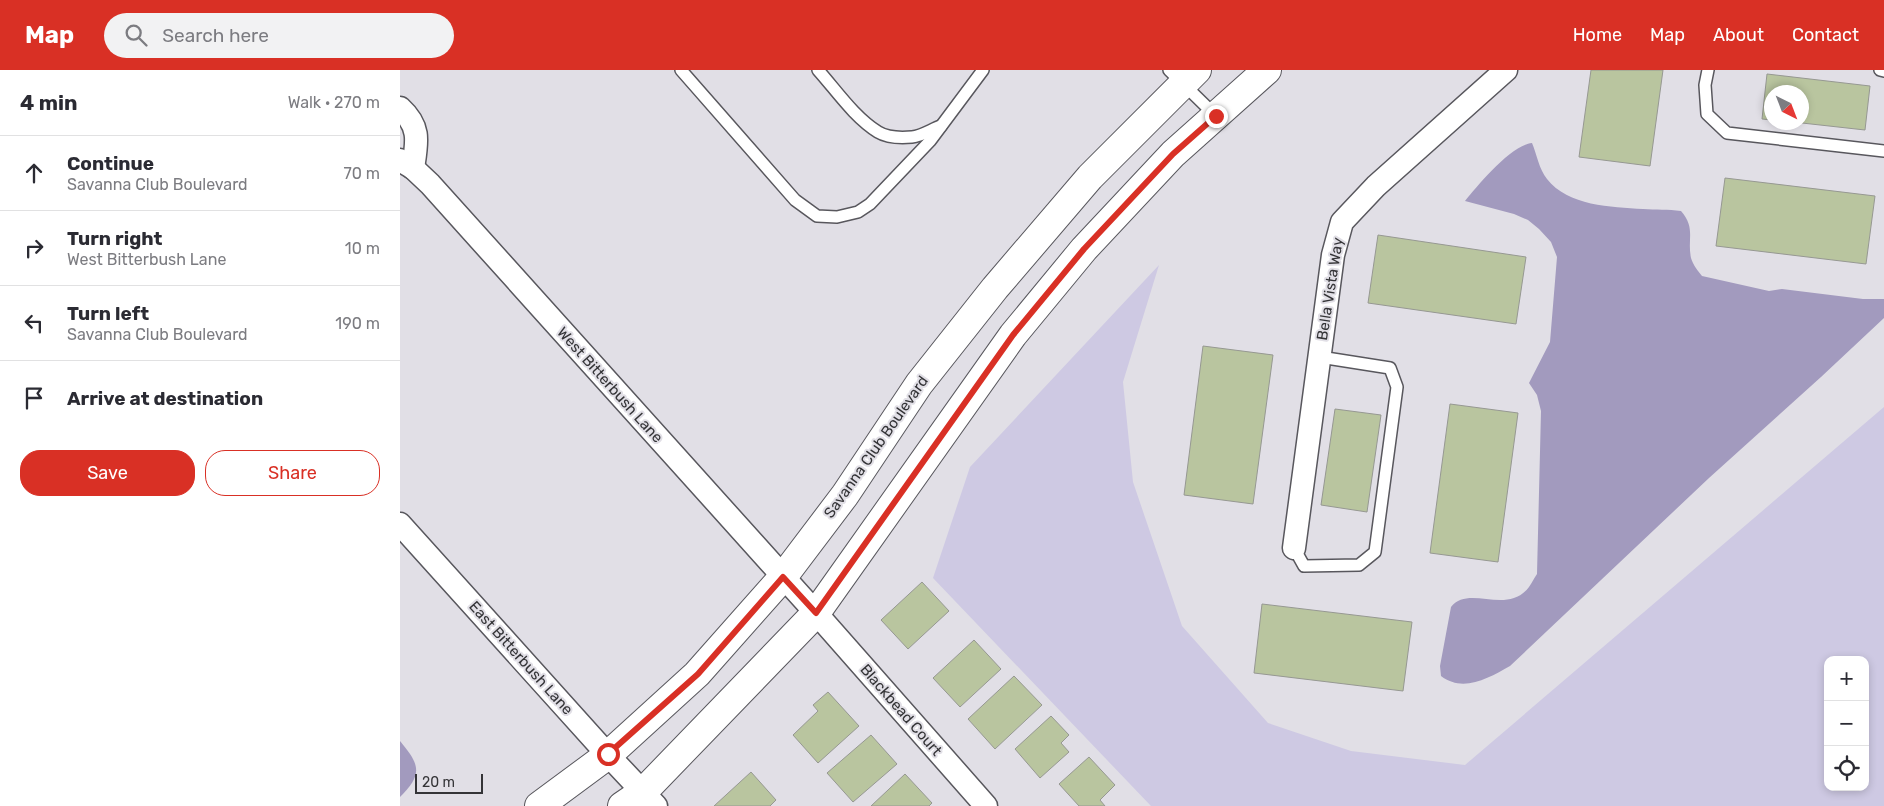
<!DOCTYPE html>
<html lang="en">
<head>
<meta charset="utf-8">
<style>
	body { margin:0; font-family:Rubik,sans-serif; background:#f2f2f3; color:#2b2b33 }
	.controls { position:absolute; right:15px; bottom:15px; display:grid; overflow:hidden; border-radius:10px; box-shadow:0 2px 8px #0003 }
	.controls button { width:45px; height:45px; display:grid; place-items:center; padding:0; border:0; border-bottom:1px solid #e1e1e2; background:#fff; color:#2b2b33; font:25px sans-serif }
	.compass { position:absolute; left:1364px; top:15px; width:45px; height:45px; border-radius:50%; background:#fff; box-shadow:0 2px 8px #0003; rotate:138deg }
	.scale { position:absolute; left:15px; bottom:12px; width:68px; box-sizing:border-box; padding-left:5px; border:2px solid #343437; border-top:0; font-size:14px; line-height:18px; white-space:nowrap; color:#343437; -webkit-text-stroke:4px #e1dfe6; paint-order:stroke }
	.stop { position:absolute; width:15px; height:15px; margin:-11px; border:4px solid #d93025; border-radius:50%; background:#fff }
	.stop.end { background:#d93025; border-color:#fff; box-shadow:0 1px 5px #0008 }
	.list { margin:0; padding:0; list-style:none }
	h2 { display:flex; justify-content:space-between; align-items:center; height:65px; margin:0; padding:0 20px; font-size:21px }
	h2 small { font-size:16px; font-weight:400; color:#7c7c81 }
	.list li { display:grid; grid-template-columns:32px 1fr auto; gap:15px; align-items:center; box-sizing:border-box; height:75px; padding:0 20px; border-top:1px solid #e1e1e2 }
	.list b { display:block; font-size:19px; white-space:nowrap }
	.list p { margin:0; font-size:16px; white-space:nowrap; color:#7c7c81 }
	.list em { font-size:16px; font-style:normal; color:#7c7c81 }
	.actions { display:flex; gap:10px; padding:15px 20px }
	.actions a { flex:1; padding:11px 0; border:1px solid #d93025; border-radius:20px; text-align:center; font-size:18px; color:#d93025 }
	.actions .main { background:#d93025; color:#fff }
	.icon { flex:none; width:28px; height:28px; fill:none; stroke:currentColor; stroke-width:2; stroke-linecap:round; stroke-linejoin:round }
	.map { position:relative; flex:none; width:1484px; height:736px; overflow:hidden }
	header { display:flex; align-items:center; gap:30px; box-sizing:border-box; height:70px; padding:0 25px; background:#d93025; color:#fff }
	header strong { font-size:24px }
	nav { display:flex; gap:28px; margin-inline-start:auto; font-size:18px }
	.search { width:350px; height:45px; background:#f2f2f3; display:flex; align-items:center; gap:12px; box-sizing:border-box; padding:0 18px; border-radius:28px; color:#7c7c81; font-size:19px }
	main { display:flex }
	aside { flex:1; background:#fff }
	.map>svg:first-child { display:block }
	.green { fill:#cec9e3; fill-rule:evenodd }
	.water { fill:#a29abe }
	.building { fill:#b9c59f; stroke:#969892 }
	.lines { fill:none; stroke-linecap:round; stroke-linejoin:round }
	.service-casing { stroke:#58575d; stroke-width:14 }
	.minor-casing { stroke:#58575d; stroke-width:25 }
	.tertiary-casing { stroke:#58575d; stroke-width:30 }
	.service { stroke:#fff; stroke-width:11 }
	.minor { stroke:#fff; stroke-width:22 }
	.tertiary { stroke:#fff; stroke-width:28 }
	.route { stroke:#d93025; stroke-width:6 }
	.labels { text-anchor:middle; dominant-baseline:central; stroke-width:4; stroke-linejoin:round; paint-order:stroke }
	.street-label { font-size:15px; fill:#343437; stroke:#e1dfe6 }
</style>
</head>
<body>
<header>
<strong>Map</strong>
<div class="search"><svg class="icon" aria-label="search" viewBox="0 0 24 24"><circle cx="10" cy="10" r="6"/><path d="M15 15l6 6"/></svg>Search here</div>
<nav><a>Home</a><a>Map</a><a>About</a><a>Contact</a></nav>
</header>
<main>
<aside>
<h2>4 min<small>Walk · 270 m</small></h2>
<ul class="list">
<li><svg class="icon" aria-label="ahead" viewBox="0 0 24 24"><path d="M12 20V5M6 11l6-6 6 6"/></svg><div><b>Continue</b><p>Savanna Club Boulevard</p></div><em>70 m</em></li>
<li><svg class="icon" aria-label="right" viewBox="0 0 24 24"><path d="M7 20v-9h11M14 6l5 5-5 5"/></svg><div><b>Turn right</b><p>West Bitterbush Lane</p></div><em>10 m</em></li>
<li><svg class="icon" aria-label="left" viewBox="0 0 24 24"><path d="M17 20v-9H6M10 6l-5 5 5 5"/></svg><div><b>Turn left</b><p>Savanna Club Boulevard</p></div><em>190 m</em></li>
<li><svg class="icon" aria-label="arrive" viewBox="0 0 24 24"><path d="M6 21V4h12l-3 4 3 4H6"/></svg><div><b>Arrive at destination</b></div></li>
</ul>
<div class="actions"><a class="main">Save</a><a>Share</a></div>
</aside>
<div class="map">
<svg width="1484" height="736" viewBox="0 0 1484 736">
	<rect width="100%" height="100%" fill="#e1dfe6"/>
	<path class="green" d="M759 195 723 312 733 412 782 556 868 653 951 681 1065 695 1484 337V736H751L533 508 570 397ZM1428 590H1465V717H1428Z"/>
	<g class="water">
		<path d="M1132 73C1137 85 1139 99 1147 109 1168 136 1211 137 1243 139 1256 140 1268 139 1281 141 1296 158 1287 169 1291 188 1293 195 1298 201 1302 206L1369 221 1382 219 1463 229H1484V248L1421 307 1309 408 1110 596C1089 608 1063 623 1041 606L1040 596 1051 537C1069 514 1107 546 1129 517 1132 513 1134 508 1137 504L1141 341 1137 325 1129 313 1150 272 1157 187 1151 172 1139 159 1128 150 1114 144 1065 131C1078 115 1111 75 1132 73Z"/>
		<path d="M0 671C20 695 23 704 0 727Z"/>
	</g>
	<g class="building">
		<path d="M1191 0H1263L1250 96 1179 87Z"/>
		<path d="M1367 4 1470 16 1465 60 1393 52H1402V22H1372V50L1362 49Z"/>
		<path d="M1325 108 1475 126 1466 194 1316 176Z"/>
		<path d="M978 165 1126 187 1116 254 968 233Z"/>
		<path d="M803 276 873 285 853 434 784 425Z"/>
		<path d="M1050 334 1118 343 1098 492 1030 483Z"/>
		<path d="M935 339 981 345 967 442 921 435Z"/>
		<path d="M522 512 549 541 508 579 481 550Z"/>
		<path d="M862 534 1012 552 1003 621 854 603Z"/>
		<path d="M574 570 601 599 560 637 533 608Z"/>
		<path d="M614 606 642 635 595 679 568 649Z"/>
		<path d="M428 622 459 656 418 693 393 665 418 641 413 635Z"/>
		<path d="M651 646 669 665 661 673 669 682 640 708 615 679Z"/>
		<path d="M471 665 497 694 453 732 427 703Z"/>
		<path d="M689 687 715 715 700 730 705 736H679L659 714Z"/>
		<path d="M351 702 376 730 370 736H314Z"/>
		<path d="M505 704 532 733 529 736H471Z"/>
	</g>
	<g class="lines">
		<g class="service-casing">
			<g id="service">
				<path d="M281 0 395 130 417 146 437 147 458 142 470 134 530 71 583 0"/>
				<path d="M418 0C436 20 454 47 478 62 488 68 501 68 512 67 522 66 532 59 541 56"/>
				<path d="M769 0 816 46"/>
				<path d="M1308 0 1305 15 1307 44 1327 63 1484 81"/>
				<path d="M1480 0 1484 1"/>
				<path d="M894 478 904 496 959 495 975 482 997 317 990 298 920 287"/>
			</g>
		</g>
		<g class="minor-casing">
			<g id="minor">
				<path d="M0 38C21 57 17 72 13 98"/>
				<path d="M0 90 13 98 30 114 416 543 586 736"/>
				<path d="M0 454 208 685 256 736"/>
				<path d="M894 478 933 185 942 152 976 116 1106 0"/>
			</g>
		</g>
		<g class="tertiary-casing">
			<g id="tertiary">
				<path d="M139 736 208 685 297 604 383 507 445 425 519 314 595 218 690 107 797 0"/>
				<path d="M222 736 244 721 416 543 613 265 684 179 773 84 867 0"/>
			</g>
		</g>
		<use href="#service" class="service"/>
		<use href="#minor" class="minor"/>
		<use href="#tertiary" class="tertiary"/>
	</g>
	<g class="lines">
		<path class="route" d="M208 684 298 604 383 507 416 543 613 265 684 179 773 84 816 46"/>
	</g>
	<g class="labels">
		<g class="street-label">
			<text transform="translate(930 219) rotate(-81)">Bella Vista Way</text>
			<text transform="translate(210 315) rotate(48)">West Bitterbush Lane</text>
			<text transform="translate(476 377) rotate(-55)">Savanna Club Boulevard</text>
			<text transform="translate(121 588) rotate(48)">East Bitterbush Lane</text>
			<text transform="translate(501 640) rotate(49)">Blackbead Court</text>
		</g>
	</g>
</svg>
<div class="controls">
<button>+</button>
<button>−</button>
<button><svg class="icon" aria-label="locate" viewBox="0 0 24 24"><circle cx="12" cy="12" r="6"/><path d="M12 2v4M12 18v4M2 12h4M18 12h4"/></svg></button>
</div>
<svg class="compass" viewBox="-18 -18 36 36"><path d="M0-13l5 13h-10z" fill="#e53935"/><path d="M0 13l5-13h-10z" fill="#7c7c81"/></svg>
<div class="scale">20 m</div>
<div class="stop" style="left:208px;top:684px"></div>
<div class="stop end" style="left:816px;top:46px"></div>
</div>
</main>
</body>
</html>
